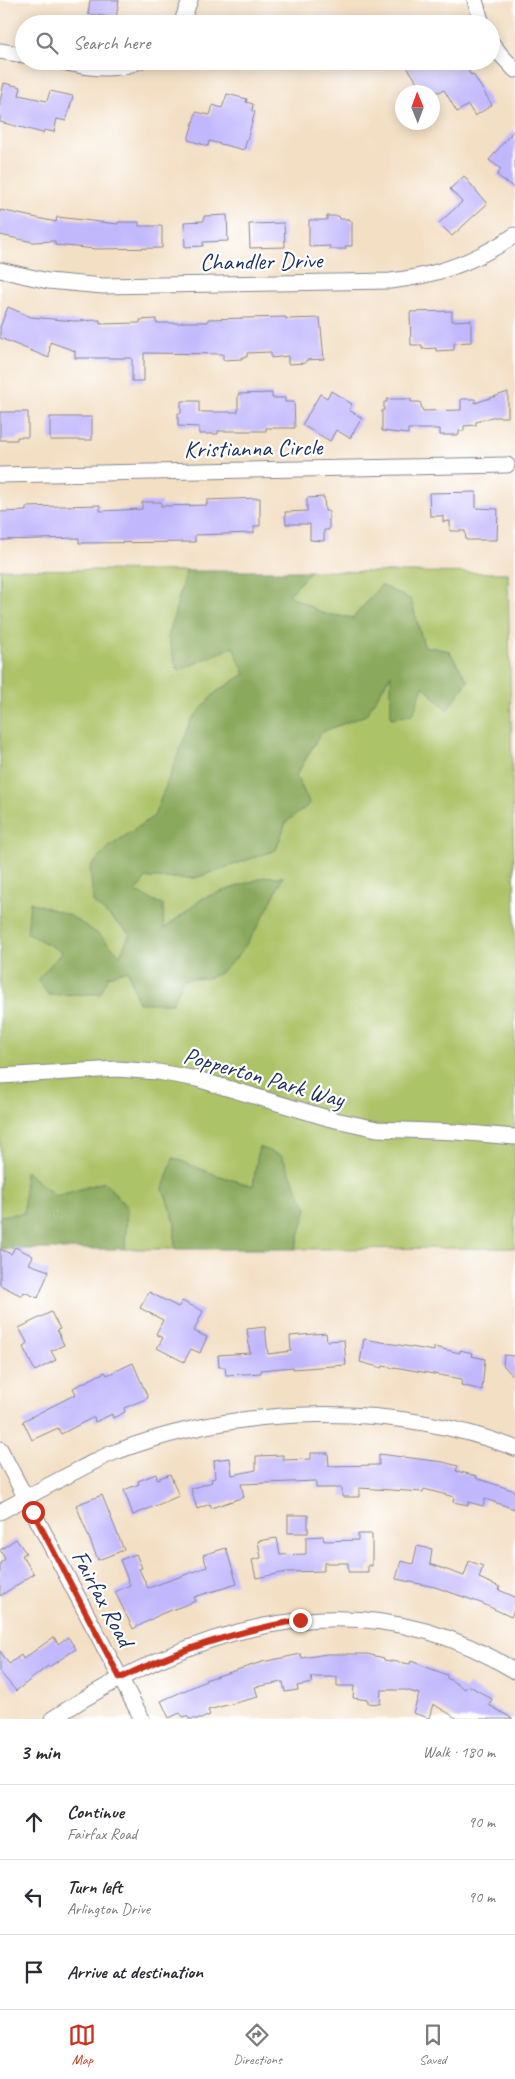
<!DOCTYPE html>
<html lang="en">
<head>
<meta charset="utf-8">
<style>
	body { margin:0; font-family:Caveat,sans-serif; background:#f2f2f3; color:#2b2b33 }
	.compass { position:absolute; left:395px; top:85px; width:45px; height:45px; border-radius:50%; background:#fff; box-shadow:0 2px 12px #0003; rotate:359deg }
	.stop { position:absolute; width:15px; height:15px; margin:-11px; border:4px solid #c8321e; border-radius:50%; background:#fff }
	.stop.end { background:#c8321e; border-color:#fff; box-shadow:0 1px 5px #0008 }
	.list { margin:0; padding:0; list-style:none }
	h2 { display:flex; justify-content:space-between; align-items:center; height:65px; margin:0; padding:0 20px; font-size:21px }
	h2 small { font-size:16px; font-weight:400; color:#7c7c81 }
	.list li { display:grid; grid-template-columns:32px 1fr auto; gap:15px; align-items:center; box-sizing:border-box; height:75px; padding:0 20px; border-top:1px solid #e1e1e2 }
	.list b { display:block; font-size:19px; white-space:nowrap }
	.list p { margin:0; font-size:16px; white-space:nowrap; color:#7c7c81 }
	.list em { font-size:16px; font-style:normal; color:#7c7c81 }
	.icon { flex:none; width:28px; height:28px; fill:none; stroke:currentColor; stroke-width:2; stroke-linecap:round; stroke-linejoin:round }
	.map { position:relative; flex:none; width:515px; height:1719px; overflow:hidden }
	.search { position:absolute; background:#fff; box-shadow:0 2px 12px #0003; left:15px; right:15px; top:15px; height:55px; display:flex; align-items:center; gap:12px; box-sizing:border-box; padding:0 18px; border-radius:28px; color:#7c7c81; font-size:19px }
	.sheet { height:290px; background:#fff }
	nav { display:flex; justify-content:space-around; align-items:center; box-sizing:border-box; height:70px; border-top:1px solid #e1e1e2; background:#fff; font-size:14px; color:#7c7c81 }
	nav a { display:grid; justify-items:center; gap:2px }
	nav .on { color:#c8321e }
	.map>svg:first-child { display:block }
	.green { fill:#adc368; stroke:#647963 }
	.forest { fill:#8aa95c; stroke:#526c5d }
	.building { fill:#c1b7fd }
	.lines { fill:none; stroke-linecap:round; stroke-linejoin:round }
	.minor-casing { stroke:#878791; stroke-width:17 }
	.minor { stroke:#fff; stroke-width:15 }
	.route { stroke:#c8321e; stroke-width:6 }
	.labels { text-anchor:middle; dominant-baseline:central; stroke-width:4.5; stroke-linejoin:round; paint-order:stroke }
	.street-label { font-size:24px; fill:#1b2f5e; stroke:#fff }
</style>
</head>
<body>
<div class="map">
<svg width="515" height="1719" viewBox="0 0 515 1719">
	<rect width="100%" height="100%" fill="#fff"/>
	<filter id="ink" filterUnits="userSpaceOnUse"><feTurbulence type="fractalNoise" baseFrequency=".02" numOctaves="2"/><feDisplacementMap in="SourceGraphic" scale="10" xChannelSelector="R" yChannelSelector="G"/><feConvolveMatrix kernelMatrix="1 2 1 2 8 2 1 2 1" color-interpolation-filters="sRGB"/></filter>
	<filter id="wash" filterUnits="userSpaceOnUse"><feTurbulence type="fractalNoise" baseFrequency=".0096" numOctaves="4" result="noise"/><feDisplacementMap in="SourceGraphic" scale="20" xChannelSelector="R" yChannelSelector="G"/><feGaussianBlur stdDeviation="1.12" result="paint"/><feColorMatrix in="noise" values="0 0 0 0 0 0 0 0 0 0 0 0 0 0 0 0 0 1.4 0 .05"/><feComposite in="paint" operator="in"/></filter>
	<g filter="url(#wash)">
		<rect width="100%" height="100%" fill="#f3dfc4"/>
		<path class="green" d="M0 569 186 571 168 638 177 670 233 646 245 674 215 693 173 772 154 816 109 847 93 902 130 934 120 956 101 936 109 976 128 970 138 1003 183 979 214 976 283 877H265L203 898 163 930 136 892 146 878H195L276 850 286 822 310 804 296 776 321 732 366 715 392 673 391 718 423 685 447 710 449 651 424 646 411 600 381 586 353 618 324 614 289 595 310 571 508 573 515 916V1248L295 1249 307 1208 259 1147 253 1186 213 1174 174 1158 163 1189 175 1222V1249H125L127 1208 105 1182 56 1196 25 1171 24 1213 0 1216Z"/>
		<g class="forest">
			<path d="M186 571H310L289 595 324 614 353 618 381 585 411 600 424 646 449 651 468 681 447 710 423 686 413 715 391 718V674L366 715 321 732 296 776 310 804 286 822 276 850 195 878H146L136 892 163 905 164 929 203 898 265 877H283C270 905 243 962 214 976 206 980 192 978 183 979L172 1003H138L128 970 109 976 100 994 49 995 37 980 62 952 27 933 30 902 69 915 101 936 120 955 130 934 93 902 90 867 109 847 154 816 191 721 215 693 245 674 233 647 178 671 168 638Z"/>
			<path d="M259 1147 282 1156 307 1209 295 1249H175V1222L163 1189 173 1158 213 1174 253 1186Z"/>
			<path d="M25 1171 56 1196 105 1182 127 1208 125 1249H0V1216L24 1213Z"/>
		</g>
		<g id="blocks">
			<g class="building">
				<path d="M90 0H119L116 18 88 14Z"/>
				<path d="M416 61H462L471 75 473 74 492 105 475 116 468 105 457 112 444 90 439 92H424L407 67Z"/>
				<path d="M4 83 21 87 19 95 47 101 50 91 73 96 66 121 57 119 54 132 44 130 43 133 0 122V101Z"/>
				<path d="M227 94 247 99 246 102 253 104 252 111 255 112 244 150 209 141 208 146 188 140 196 112 210 115 213 105 222 108Z"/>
				<path d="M515 129V189L497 175 501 169 489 160Z"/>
				<path d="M464 176 487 204 452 236 439 223 462 202 450 189Z"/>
				<path d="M0 210 56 222 57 217 118 224V222H139V226H162V248L96 249 55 245V241L33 242 0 235Z"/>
				<path d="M227 215 228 241 203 242V246L185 247 184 222 204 221V216Z"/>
				<path d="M327 216H339L340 219H349V221H352V246H345L346 249H329L330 246 309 247V220H327Z"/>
				<path d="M284 223 285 247 250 248 249 224Z"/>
				<path d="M8 307 31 317 74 321 100 320V324L140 323V320L156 319V323H182V322H208V319L286 317V319L320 318 324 359 306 360V363L288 364V356L271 358V352L247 353V357H242V359L223 360V354L144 353V381H132V358H75V351L50 342 49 358 0 338V327Z"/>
				<path d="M452 311V321L471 320V342L454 343V350L436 351V348L422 349V345H411L410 312Z"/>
				<path d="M331 391 352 404 349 410 362 418 350 438 336 430 330 441 302 425 320 394 327 398Z"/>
				<path d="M508 392V417H492L476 422V425L464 426V431H459V435H440V429H408V434L382 431V410H384V402H387V399H411V402H420L423 411 461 410V399H475V403Z"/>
				<path d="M272 393V398H285V402H294L295 428H266V431H218V434H199V427L178 426V413H181V401H199V412H238V394Z"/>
				<path d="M0 412H28V437H17V440H0Z"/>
				<rect x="50" y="417" width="42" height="23"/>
				<path d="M476 492V508L498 509 497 540H466L465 531H450V521L443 522V516H430L429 493Z"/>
				<path d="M324 497 325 511H329V530H324V541L310 540V524H286L285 512 307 511V498Z"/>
				<path d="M260 498V526H254V533L195 535V542L79 543V538L0 540V512L26 511V507L100 505V511L142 509V502H161V506L207 505V500Z"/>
				<path d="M15 1247 33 1256 29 1264 49 1271 38 1298 24 1292 22 1296 0 1285V1249L11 1254Z"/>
				<path d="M149 1292 178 1307 182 1301 203 1311 194 1331 207 1337 200 1353 191 1349 184 1362 157 1348 163 1338 156 1334 163 1320 140 1308Z"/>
				<path d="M51 1312 60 1329 57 1330 64 1345 51 1351 56 1360 35 1371 23 1347 28 1344 19 1328Z"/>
				<path d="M265 1327 268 1354 291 1351 290 1336 326 1333 327 1341 344 1340 346 1365 293 1369V1367L261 1370V1373L226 1375 225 1367H219L218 1355 250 1353 247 1329Z"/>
				<path d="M364 1339 434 1351V1347L460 1353V1350L472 1353 471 1356 485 1359 482 1390 461 1385 462 1379 394 1367V1368L383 1366 382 1368 360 1362Z"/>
				<path d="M504 1355 515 1356V1378L503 1365Z"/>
				<path d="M133 1363 148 1398 124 1408 125 1412 113 1418 112 1414 95 1422 94 1417 61 1434 58 1428 32 1440 23 1421 76 1394 73 1388 105 1372 107 1375Z"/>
				<path d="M311 1453H328L329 1466 379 1465V1454L443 1462 458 1466 456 1471 477 1476 476 1478 515 1491V1509L485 1499 483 1506 468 1502V1505L453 1502 454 1497 424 1489 423 1492 359 1488V1497H342V1488H316V1481L241 1484 244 1497 211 1508 210 1504 197 1509 191 1489 212 1482 211 1479 215 1478 214 1460 230 1458 232 1475 256 1470V1456L283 1455V1460L311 1459Z"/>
				<path d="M156 1474 157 1479 170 1474 179 1496 133 1515 124 1490 139 1484 138 1481Z"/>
				<path d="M102 1495 124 1550 98 1560 76 1505Z"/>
				<rect x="288" y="1515" width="20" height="18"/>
				<path d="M358 1534H372V1566L368 1565V1572H348V1563H324V1571L287 1572 256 1578 252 1560 261 1558 258 1541 277 1538 280 1555 306 1554V1537L323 1536 324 1541 358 1540Z"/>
				<path d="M16 1539 26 1553 22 1555 34 1574 0 1596V1563L5 1559 0 1550Z"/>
				<path d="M417 1546 432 1549 430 1564 464 1576 469 1561 483 1566 479 1578 500 1587 499 1590 515 1597V1608L511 1617 481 1603 435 1587 396 1579 401 1561 413 1564Z"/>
				<path d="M226 1548 237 1584 194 1597 196 1601 161 1614 133 1629 115 1592 130 1585 120 1560 136 1554 142 1568 139 1569 148 1588 207 1567 203 1555Z"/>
				<path d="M54 1637 58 1644 68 1637 76 1649 49 1667 48 1666 16 1691 0 1672V1651L9 1664 21 1655 23 1659Z"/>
				<path d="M301 1654 302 1658 327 1654H367L384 1658V1660L410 1664 411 1661 447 1675V1678L465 1689 468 1685 492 1699 489 1705 513 1719H458L433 1704 429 1718 413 1713 419 1694 406 1690H381L380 1704 368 1703V1700L353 1698 354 1686H337V1677H311L312 1683 297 1686 298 1690 285 1692 283 1682 255 1687 258 1697 208 1710 210 1715 201 1719H189L187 1716 183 1717 180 1713 169 1718 161 1701 206 1681 205 1680 262 1662Z"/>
			</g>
		</g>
	</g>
	<g filter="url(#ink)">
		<use href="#blocks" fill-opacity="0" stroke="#878791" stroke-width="1"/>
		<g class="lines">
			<g class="minor-casing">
				<g id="minor">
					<path d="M475 0 482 24"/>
					<path d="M181 24 190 0"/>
					<path d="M491 42 501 55 515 70"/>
					<path d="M0 51 24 55"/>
					<path d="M57 61C86 67 112 73 140 61"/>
					<path d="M0 270 48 281 103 286 390 281C436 276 476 262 515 235"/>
					<path d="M0 475 507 465"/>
					<path d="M0 1076 117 1069 158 1072 197 1079 331 1119 377 1129 456 1132 515 1137"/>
					<path d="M0 1449 142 1719"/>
					<path d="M0 1512C26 1497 53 1483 80 1469 92 1463 105 1455 118 1451 241 1405 391 1401 515 1448"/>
					<path d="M52 1719C195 1625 360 1574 515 1671"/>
				</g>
			</g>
			<use href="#minor" class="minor"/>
		</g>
	</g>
	<g class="lines" filter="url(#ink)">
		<path class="route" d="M33 1512 120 1678C178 1650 236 1631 300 1620"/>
	</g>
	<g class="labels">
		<g class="street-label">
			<text transform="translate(261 261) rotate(-1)">Chandler Drive</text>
			<text transform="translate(253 448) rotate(-1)">Kristianna Circle</text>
			<text transform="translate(264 1077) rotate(16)">Popperton Park Way</text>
			<text transform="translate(103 1598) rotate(62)">Fairfax Road</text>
		</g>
	</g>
</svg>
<svg class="compass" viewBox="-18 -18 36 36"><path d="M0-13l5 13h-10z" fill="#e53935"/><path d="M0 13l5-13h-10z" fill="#7c7c81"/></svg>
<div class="stop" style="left:33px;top:1512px"></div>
<div class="stop end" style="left:300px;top:1620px"></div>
<div class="search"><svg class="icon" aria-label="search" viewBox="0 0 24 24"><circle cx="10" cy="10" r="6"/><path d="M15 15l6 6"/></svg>Search here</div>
</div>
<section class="sheet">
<h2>3 min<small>Walk · 180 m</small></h2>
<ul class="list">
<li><svg class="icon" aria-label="ahead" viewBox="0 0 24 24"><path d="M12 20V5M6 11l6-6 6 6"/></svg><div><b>Continue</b><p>Fairfax Road</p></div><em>90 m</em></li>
<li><svg class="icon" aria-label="left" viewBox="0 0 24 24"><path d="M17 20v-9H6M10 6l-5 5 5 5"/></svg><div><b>Turn left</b><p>Arlington Drive</p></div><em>90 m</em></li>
<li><svg class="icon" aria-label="arrive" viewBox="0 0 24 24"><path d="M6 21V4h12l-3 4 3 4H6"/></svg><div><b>Arrive at destination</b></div></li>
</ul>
</section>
<nav>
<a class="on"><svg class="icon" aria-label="map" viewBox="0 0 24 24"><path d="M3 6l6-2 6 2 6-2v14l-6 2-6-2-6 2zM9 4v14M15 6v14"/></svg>Map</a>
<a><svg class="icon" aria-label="directions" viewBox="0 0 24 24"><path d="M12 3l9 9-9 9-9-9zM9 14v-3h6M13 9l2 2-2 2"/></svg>Directions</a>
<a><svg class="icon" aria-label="saved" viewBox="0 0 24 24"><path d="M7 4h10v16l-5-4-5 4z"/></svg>Saved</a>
</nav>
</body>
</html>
